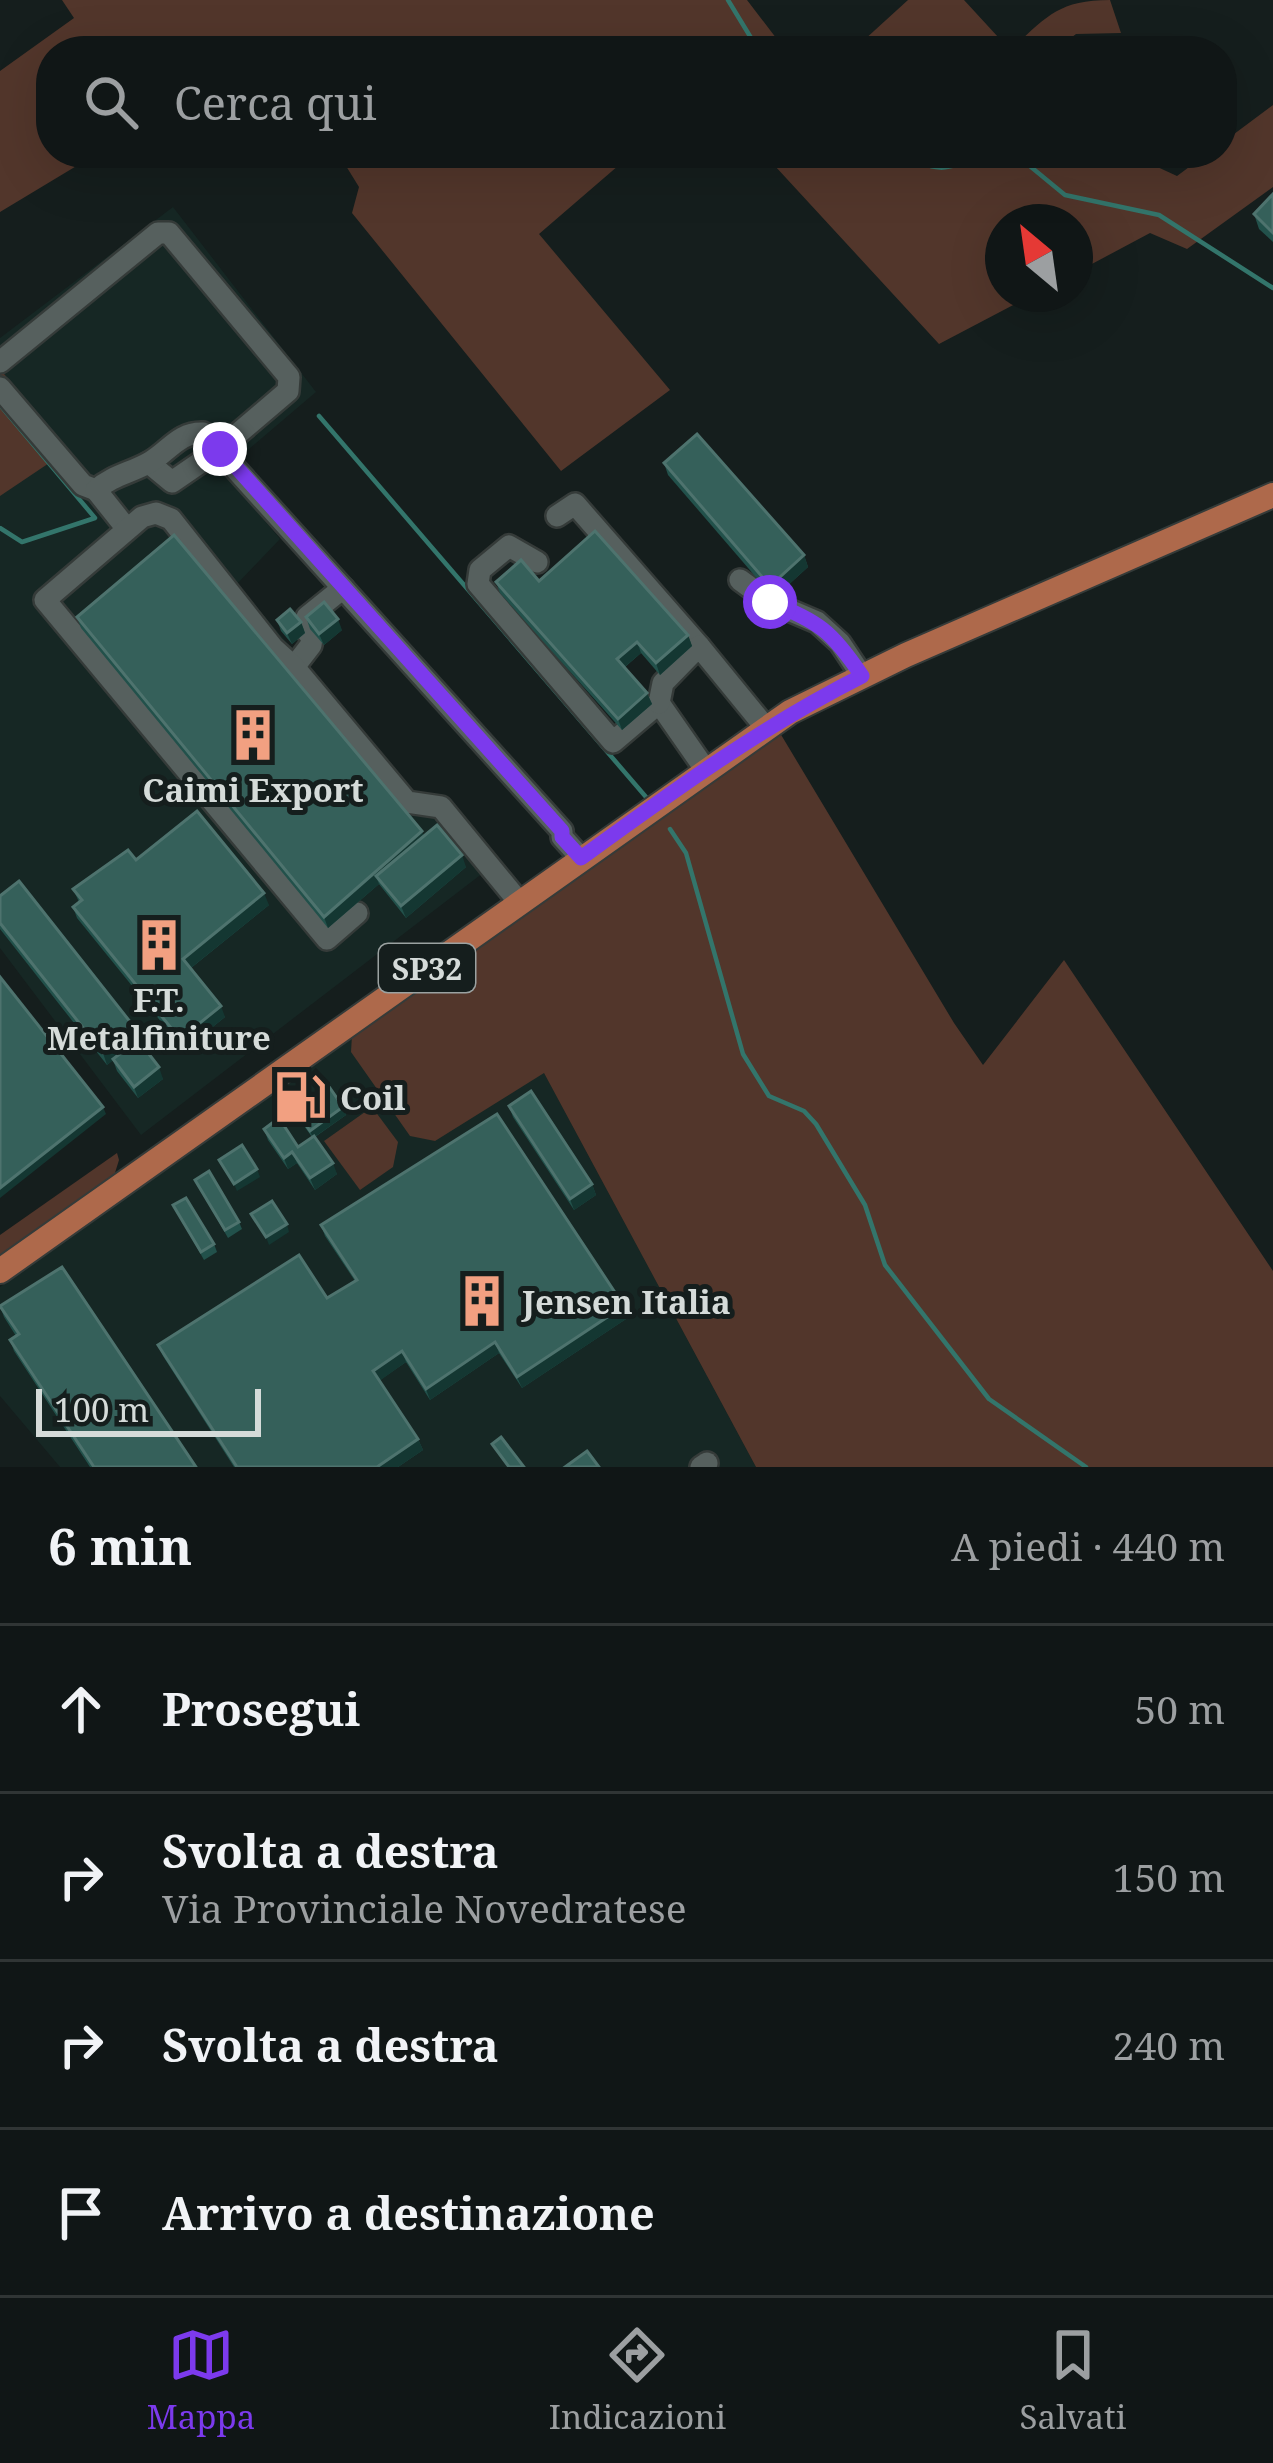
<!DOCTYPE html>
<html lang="it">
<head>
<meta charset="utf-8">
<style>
	body { margin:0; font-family:"Noto Serif",serif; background:#1e2323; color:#f1f3f6 }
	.compass { position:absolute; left:985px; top:204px; width:108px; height:108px; border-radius:50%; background:#101616; box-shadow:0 12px 48px #0002; rotate:331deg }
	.scale { position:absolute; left:36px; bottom:30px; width:225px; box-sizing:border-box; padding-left:12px; border:6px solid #d5dbd9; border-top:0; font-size:33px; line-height:42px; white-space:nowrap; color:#d5dbd9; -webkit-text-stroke:9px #151e1d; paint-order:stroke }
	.stop { position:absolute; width:36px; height:36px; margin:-27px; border:9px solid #7c3aed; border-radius:50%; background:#fff }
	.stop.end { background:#7c3aed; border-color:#fff; box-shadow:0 3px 12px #0008 }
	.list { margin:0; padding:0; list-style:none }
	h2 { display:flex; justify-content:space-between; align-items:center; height:156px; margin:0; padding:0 48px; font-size:51px }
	h2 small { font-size:39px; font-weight:400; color:#9c9fa1 }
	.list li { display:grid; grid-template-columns:78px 1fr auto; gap:36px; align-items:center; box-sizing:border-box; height:168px; padding:0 48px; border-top:3px solid #303535 }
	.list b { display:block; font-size:45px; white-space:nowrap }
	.list p { margin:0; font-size:39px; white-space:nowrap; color:#9c9fa1 }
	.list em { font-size:39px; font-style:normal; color:#9c9fa1 }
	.icon { flex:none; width:66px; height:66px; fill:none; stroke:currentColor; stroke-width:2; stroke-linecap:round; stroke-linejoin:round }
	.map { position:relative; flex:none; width:1273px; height:1467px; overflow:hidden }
	.search { position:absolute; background:#101616; box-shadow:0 12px 48px #0002; left:36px; right:36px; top:36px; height:132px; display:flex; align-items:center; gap:30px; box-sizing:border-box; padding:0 42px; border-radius:48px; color:#9c9fa1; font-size:45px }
	.sheet { height:828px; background:#101616 }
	nav { display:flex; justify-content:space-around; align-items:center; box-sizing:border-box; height:168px; border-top:3px solid #303535; background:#101616; font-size:33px; color:#9c9fa1 }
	nav a { display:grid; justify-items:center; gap:6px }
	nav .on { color:#7c3aed }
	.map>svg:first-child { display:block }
	.built { fill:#162724 }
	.green { fill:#52362b }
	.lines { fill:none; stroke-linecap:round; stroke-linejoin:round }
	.stream { stroke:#33756b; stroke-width:4.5 }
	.minor-casing { stroke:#353b39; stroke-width:26 }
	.major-casing { stroke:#353b39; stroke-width:28 }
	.minor { stroke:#56605e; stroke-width:21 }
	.major { stroke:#ae694b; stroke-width:24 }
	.wall { fill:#22514b }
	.shaded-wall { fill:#143732 }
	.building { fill:#35605a; stroke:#4e736e; stroke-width:3 }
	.route { stroke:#7c3aed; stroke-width:15 }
	.labels { text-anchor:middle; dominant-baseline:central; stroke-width:10; stroke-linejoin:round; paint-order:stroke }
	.shield { fill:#151e1d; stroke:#9ba2a1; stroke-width:3 }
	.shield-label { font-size:30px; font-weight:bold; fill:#d5dbd9 }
	.poi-label { font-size:33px; font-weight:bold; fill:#d5dbd9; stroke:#151e1d }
</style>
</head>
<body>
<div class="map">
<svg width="1273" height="1467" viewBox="0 0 1273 1467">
	<rect width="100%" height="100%" fill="#151e1d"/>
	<g class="built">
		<path d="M173 207 316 392 223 471 280 539 237 584 483 873 141 1135 0 948V338Z"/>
		<path d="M477 948 756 1467H60L0 1396V1287Z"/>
	</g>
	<g class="green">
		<path d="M62 0H747L786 51H51V153H98L0 212V71L74 18Z"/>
		<path d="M908 0H964L1010 50C1046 18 1057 0 1110 0L1121 33 1076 34 1054 51H852Z"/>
		<path d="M1273 105V187L1187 249 1150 233 1075 273V222H1003V294H1034L939 344 763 153H1127L1177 176 1208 153H1222V143Z"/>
		<path d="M338 153H633L539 234 670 390 561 471 352 213 359 187Z"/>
		<path d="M0 369 67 451 0 496Z"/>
		<path d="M780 733 954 1023 983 1065 1064 960 1273 1271V1467H756L544 1073 435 1141 410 1136 351 1052 352 1035 422 981 477 948Z"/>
		<path d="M372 1107 398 1142 393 1167 360 1190 324 1141Z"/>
		<path d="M117 1153 119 1160 114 1176 0 1258V1235Z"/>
	</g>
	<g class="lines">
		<g class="stream">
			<path d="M728 0 759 51"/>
			<path d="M900 153C934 170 946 175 978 153"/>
			<path d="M1014 153 1065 195 1159 215 1273 288"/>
			<path d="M0 405 95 518 22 542 0 528"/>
			<path d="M319 416 646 797"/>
			<path d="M670 829 686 853 743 1054 769 1096 804 1111 816 1124 865 1205 885 1265 989 1399 1086 1467"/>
		</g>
		<g class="minor-casing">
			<g id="minor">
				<path d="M0 362 158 233H169L289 377 288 391 220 449 172 482 149 463"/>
				<path d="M0 388 83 485 96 490"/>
				<path d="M557 516 575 504 699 646"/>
				<path d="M127 529 96 490C113 475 131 473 150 462 169 451 179 432 203 433L562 831V837L581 858"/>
				<path d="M537 562 509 546 480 570 478 584 613 742 659 703 705 769"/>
				<path d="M740 580 770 602 817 622 840 643 862 676"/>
				<path d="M294 667 311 645 312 638 304 627 307 617 343 588"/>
				<path d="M659 703 663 683 699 646 766 728"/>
				<path d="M357 913 327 939 45 600 142 517 156 513 171 519 273 648 294 667 407 802 441 807 519 902"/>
				<path d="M701 1467 707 1463"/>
			</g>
		</g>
		<g class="major-casing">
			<path id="major" d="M0 1271 790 712 906 655 1273 495"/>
		</g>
		<use href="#minor" class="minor"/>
		<use href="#major" class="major"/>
	</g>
	<g class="wall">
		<path d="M1273 194V242L1259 229 1254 214Z"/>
		<path d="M664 463 804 555 808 567 774 598 668 475Z"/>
		<path d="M539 581 688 635 692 646 660 675 641 653 625 667 647 693 652 704 622 730 500 593 496 582Z"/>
		<path d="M77 617 424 836 466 867 406 918 379 884 328 928 81 628Z"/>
		<path d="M306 617 342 630 324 645 310 629Z"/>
		<path d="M277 620 301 622 305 633 292 644 281 631Z"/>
		<path d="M136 860 269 905 191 968 225 1017 184 1050 77 918 73 907 79 902 73 889Z"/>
		<path d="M0 896 135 1028 139 1040 163 1079 138 1098 117 1071 113 1060 107 1065 0 929Z"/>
		<path d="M509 1106 592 1184 596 1195 574 1210 513 1117Z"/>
		<path d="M343 1107 346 1115 315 1137 337 1174 315 1190 297 1163 288 1169 268 1140 264 1129 298 1147 312 1137 299 1119 297 1112Z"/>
		<path d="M195 1180 239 1222 242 1229 228 1238Z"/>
		<path d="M173 1205 214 1244 217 1252 204 1260Z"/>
		<path d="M321 1225 624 1306 629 1317 522 1388 499 1353 430 1400 406 1362 380 1380 418 1439 423 1450 398 1467H234L163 1356 158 1345 327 1298 355 1281 325 1236Z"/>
		<path d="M0 1306 196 1467H90L14 1351 10 1340 16 1336 4 1317Z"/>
	</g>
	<g class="shaded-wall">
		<path d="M804 555 808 567 774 598 770 586Z"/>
		<path d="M338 619 342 630 324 645 319 634Z"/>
		<path d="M301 622 305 633 292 644 287 633Z"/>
		<path d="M688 635 692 646 660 675 656 663Z"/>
		<path d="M637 642 641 653 621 670 617 659Z"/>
		<path d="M647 693 652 704 622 730 618 719Z"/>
		<path d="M422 831 426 843 376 876 379 884 328 928 324 917Z"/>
		<path d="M462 855 466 867 406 918 401 906Z"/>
		<path d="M264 893 269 905 187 971 183 959Z"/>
		<path d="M221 1006 225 1017 184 1050 180 1039Z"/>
		<path d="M135 1028 139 1040 107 1065 103 1053Z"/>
		<path d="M159 1067 163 1079 138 1098 134 1087Z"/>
		<path d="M103 1107 106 1114 0 1198V1188Z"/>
		<path d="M343 1107 346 1115 313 1138 310 1131Z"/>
		<path d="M292 1152 297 1163 288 1169 284 1158Z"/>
		<path d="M333 1163 337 1174 315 1190 310 1178Z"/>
		<path d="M257 1169 260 1177 237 1191 234 1184Z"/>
		<path d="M592 1184 596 1195 574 1210 570 1199Z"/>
		<path d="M287 1224 289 1232 269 1245 266 1237Z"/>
		<path d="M624 1306 629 1317 522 1388 517 1377Z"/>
		<path d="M495 1342 499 1353 430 1400 426 1389Z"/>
		<path d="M402 1351 406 1362 378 1382 373 1371Z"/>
		<path d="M418 1439 423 1450 398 1467H377Z"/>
	</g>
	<g class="building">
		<path d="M1273 194V233L1254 214Z"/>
		<path d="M697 434 804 555 770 586 664 463Z"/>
		<path d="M595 531 688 635 656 663 637 642 617 659 647 693 618 719 496 582 521 560 539 581Z"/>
		<path d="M174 535 422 831 324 917 77 617Z"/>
		<path d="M324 602 338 619 319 634 306 617Z"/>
		<path d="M290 609 301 622 287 633 277 620Z"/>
		<path d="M197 811 264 893 183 959 221 1006 180 1039 73 907 82 900 73 889 128 850 136 860Z"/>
		<path d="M437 825 462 855 401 906 376 876Z"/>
		<path d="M19 881 135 1028 103 1053 0 923V896Z"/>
		<path d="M0 977 103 1107 0 1188Z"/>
		<path d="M138 1040 159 1067 134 1087 113 1059Z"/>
		<path d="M330 1088 343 1107 310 1131 297 1112Z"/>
		<path d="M531 1091 592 1184 570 1199 509 1106Z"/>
		<path d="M497 1114 624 1306 517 1377 495 1342 426 1389 402 1351 373 1371 418 1439 377 1467H237L158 1345 299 1255 327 1298 357 1280 321 1225Z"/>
		<path d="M279 1118 298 1147 314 1136 333 1163 310 1178 292 1152 284 1158 264 1129Z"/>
		<path d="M242 1145 257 1169 234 1184 219 1160Z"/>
		<path d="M209 1171 239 1222 225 1230 195 1180Z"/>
		<path d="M186 1198 214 1244 201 1252 173 1205Z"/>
		<path d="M272 1201 287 1224 266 1237 251 1214Z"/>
		<path d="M62 1267 196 1467H94L10 1340 19 1334 0 1306Z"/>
		<path d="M501 1437 524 1467H509L492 1444Z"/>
		<path d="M587 1451 599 1467H565Z"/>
	</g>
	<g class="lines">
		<path class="route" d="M220 449 562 831V837L581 858C672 792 761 727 862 676 831 630 820 623 770 602"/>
	</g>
	<defs>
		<g id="building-bare" transform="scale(4.14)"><path d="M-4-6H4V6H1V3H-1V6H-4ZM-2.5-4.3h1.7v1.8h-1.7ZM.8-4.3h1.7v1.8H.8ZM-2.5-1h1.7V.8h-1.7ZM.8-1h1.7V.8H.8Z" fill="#f2a081" stroke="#151e1d" stroke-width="2.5" paint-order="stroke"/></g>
		<g id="fuel-bare" transform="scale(4.14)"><path d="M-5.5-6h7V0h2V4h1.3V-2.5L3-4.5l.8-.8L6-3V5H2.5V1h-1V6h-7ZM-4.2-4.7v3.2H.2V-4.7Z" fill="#f2a081" stroke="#151e1d" stroke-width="2.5" paint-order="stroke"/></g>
	</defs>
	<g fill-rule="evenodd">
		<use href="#building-bare" x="253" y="735"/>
		<use href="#building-bare" x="159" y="945"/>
		<use href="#fuel-bare" x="300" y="1097"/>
		<use href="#building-bare" x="482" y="1301"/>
	</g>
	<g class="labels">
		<rect class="shield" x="379" y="944" width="96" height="48" rx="9"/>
		<g class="shield-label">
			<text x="427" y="968">SP32</text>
		</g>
		<g class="poi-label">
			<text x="253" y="789">Caimi Export</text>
			<text x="159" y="999">F.T.<tspan x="159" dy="38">Metalfiniture</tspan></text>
			<text x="340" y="1097" text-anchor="start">Coil</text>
			<text x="522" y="1301" text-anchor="start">Jensen Italia</text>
		</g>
	</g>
</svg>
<svg class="compass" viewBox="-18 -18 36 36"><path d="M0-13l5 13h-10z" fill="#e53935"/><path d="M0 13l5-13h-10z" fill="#9c9fa1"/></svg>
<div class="scale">100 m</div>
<div class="stop" style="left:770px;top:602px"></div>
<div class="stop end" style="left:220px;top:449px"></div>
<div class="search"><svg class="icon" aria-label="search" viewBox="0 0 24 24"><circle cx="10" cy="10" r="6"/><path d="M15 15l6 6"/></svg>Cerca qui</div>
</div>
<section class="sheet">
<h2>6 min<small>A piedi · 440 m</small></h2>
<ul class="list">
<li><svg class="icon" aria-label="ahead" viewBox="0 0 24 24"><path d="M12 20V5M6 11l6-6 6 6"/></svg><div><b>Prosegui</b></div><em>50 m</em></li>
<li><svg class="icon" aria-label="right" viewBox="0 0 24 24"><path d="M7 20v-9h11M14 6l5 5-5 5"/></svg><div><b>Svolta a destra</b><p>Via Provinciale Novedratese</p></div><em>150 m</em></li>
<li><svg class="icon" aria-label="right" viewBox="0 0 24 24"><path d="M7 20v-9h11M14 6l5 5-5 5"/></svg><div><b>Svolta a destra</b></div><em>240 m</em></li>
<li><svg class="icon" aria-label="arrive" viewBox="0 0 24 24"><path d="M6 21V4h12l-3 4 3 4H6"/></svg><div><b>Arrivo a destinazione</b></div></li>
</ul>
</section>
<nav>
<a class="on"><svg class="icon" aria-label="map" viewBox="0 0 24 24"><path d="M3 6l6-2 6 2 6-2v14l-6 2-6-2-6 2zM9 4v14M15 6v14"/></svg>Mappa</a>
<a><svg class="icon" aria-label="directions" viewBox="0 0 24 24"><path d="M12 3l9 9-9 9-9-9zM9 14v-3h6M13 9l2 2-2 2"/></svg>Indicazioni</a>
<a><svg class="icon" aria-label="saved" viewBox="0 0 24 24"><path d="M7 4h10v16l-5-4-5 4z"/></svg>Salvati</a>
</nav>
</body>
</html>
